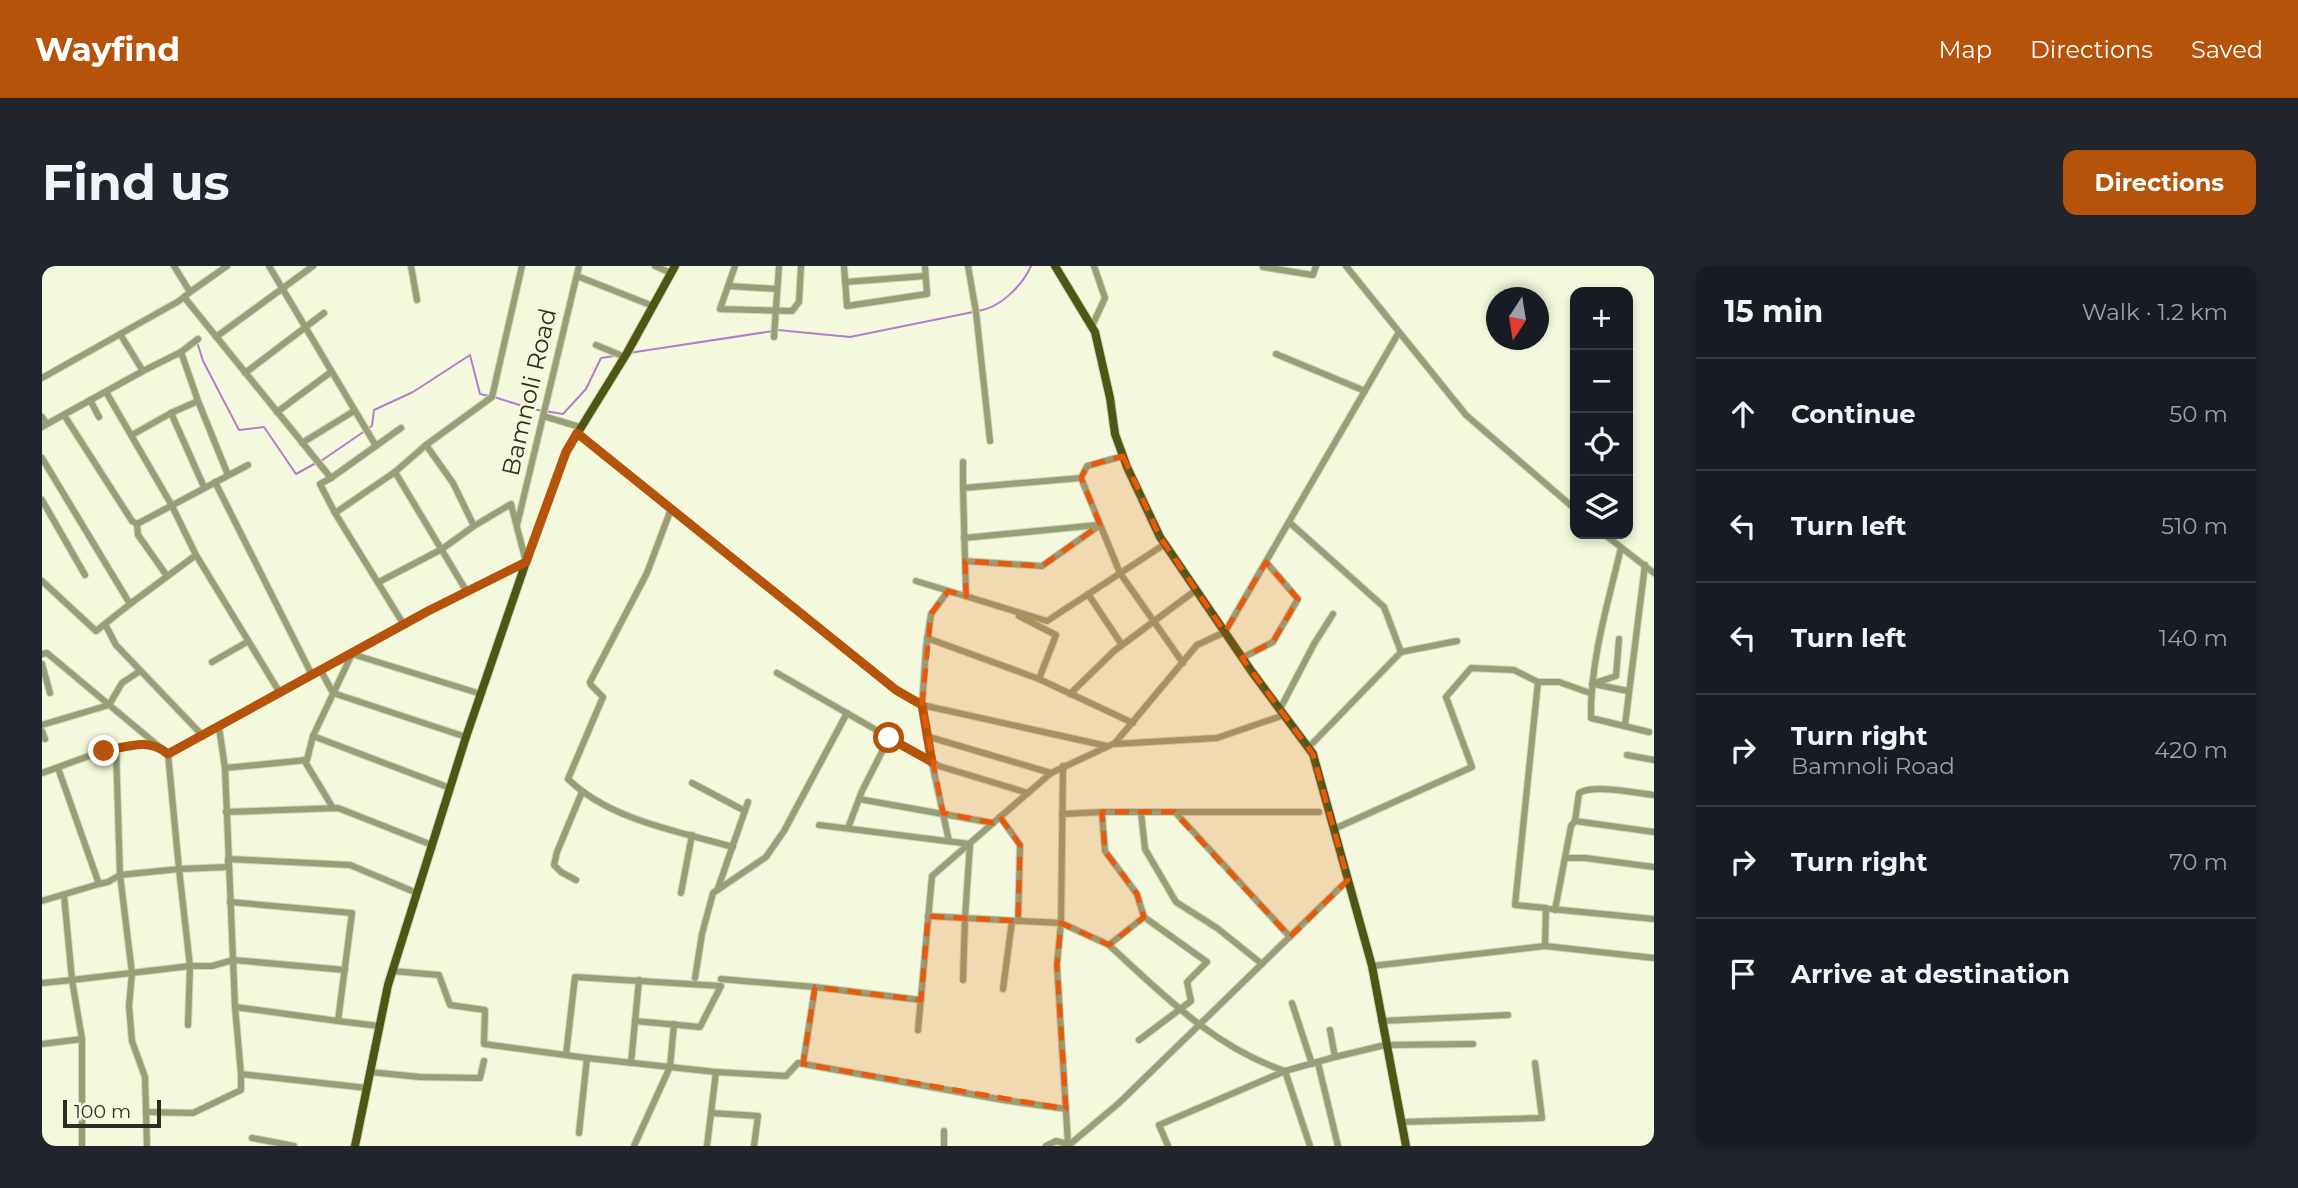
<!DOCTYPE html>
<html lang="en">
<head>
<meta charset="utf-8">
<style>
	body { margin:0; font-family:Montserrat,sans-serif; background:#20242c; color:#f1f3f6 }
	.controls { position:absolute; right:21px; top:21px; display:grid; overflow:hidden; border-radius:14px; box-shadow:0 4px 10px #0003 }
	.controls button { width:63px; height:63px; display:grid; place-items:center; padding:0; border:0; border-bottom:2px solid #363941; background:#171b24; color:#f1f3f6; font:35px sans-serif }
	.compass { position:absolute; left:1444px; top:21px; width:63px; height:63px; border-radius:50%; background:#171b24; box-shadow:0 4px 10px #0003; rotate:192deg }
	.scale { position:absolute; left:21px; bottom:18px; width:98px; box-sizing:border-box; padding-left:7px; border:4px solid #2d2f24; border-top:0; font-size:19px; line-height:24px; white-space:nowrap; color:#2d2f24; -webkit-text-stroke:5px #f4f9dd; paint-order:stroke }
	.stop { position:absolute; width:21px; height:21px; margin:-16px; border:5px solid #b45309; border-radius:50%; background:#fff }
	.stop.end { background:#b45309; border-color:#fff; box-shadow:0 2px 7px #0008 }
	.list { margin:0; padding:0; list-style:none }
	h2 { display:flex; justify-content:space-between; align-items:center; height:91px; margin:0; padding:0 28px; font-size:30px }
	h2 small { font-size:23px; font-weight:400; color:#9ea1a6 }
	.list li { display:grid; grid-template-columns:46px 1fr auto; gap:21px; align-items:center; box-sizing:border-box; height:112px; padding:0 28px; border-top:2px solid #363941 }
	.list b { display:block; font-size:26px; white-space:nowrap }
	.list p { margin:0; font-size:23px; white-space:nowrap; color:#9ea1a6 }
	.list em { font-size:23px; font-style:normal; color:#9ea1a6 }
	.icon { flex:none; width:38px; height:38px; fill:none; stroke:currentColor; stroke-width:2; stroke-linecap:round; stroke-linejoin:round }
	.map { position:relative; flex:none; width:1612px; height:880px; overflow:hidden; border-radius:14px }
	header { display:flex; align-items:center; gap:42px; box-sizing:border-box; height:98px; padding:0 35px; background:#b45309; color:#fff }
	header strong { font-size:33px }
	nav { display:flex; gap:38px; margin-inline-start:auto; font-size:24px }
	.intro { display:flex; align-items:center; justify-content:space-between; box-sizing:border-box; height:168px; padding:0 42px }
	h1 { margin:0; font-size:49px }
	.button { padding:18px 32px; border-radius:14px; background:#b45309; color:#fff; font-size:24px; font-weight:700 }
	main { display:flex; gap:42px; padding:0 42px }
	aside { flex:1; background:#171b24; border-radius:14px; box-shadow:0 4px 10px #0003 }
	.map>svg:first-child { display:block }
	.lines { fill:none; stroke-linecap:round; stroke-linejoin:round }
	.stream { stroke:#b17ecf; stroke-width:2 }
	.minor-casing { stroke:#d0d5bc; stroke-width:8 }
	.major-casing { stroke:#d0d5bc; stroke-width:10 }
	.minor { stroke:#989f76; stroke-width:6 }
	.major { stroke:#4f5513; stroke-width:8 }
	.route { stroke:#b45309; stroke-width:9 }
	.marked { fill:#e8590c; fill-opacity:0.2; stroke:#e8590c; stroke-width:5; stroke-dasharray:14 9; stroke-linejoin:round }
	.labels { text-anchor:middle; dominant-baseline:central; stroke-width:5; stroke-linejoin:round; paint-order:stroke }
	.street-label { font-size:24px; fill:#2d2f24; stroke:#f4f9dd }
</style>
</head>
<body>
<header>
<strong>Wayfind</strong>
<nav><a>Map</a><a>Directions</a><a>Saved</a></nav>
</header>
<div class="intro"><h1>Find us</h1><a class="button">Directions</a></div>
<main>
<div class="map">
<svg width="1612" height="880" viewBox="0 0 1612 880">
	<rect width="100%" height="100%" fill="#f4f9dd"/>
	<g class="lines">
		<g class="stream">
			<path d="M936 45C958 42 980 20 989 0"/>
			<path d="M736 64 808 71 931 46"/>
			<path d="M156 79 161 95 197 164 222 161 254 208 274 197"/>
			<path d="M587 87 731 65"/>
			<path d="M452 131 490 143 521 148 544 123 559 92 572 90"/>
			<path d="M279 195 330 160 332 144 371 126 428 89 438 128 447 130"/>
		</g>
		<g class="minor-casing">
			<g id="minor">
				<path d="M227 0 334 180"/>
				<path d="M369 0 375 34"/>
				<path d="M613 0 629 7"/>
				<path d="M693 0 678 43 750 45 757 36 759 0"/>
				<path d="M802 0 805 40 885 28 883 0"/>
				<path d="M926 0 934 46 948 175"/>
				<path d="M1304 0 1424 149 1533 243"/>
				<path d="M1221 1 1271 9 1274 0"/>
				<path d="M535 10 611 40"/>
				<path d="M803 16 883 10"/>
				<path d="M686 20 735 23"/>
				<path d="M148 26 185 0"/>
				<path d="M142 31 289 212 359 162"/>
				<path d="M1050 60 1063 32 1052 0"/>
				<path d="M174 71 271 0"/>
				<path d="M732 71 737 0"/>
				<path d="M554 79 583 91"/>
				<path d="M1234 88 1323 125"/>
				<path d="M101 105 139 86"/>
				<path d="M203 107 282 47"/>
				<path d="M0 112 137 35 148 26 132 0"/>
				<path d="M64 126 129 238 154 289 88 338"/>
				<path d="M48 134 57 151"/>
				<path d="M156 135 186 209"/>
				<path d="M235 146 289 106"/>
				<path d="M129 147 156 135 139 86 156 73"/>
				<path d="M22 149 90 255 95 258 96 269 125 310"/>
				<path d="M501 150 538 161"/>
				<path d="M0 151 5 158 0 161"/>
				<path d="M5 158 101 105 78 68"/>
				<path d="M535 167 854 424 880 439 884 470 1009 507"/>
				<path d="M90 169 129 147 162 221"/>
				<path d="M260 177 312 145"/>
				<path d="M384 179 411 217 432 260"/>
				<path d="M0 192 88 338 54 365 0 315"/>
				<path d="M289 212 278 218 293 247 362 359"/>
				<path d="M1039 212 1078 307 1141 397"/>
				<path d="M173 216 270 409"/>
				<path d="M921 222V196"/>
				<path d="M0 234 43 309"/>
				<path d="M629 243 605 307 548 416 549 419 561 431 526 513C568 554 635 565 691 581"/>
				<path d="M293 247 353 206"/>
				<path d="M1247 256 1342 341 1359 386 1266 482"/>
				<path d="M95 258 206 199"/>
				<path d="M475 259 537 0"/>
				<path d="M1562 268 1612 307"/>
				<path d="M922 272 1056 259"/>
				<path d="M1579 282C1566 337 1548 395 1549 452L1607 466"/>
				<path d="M154 289 238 427"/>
				<path d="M923 295 1000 300 1058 259"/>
				<path d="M874 315 1005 355 1123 278"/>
				<path d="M906 325 889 348 884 381 880 439 1065 480"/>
				<path d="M425 326 353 206 384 179 450 131 480 0"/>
				<path d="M1046 328 1080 379"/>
				<path d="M924 330 921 222 1039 212 1045 200 1081 190"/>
				<path d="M977 350 1014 369 997 413"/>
				<path d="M63 358 74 379 161 470"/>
				<path d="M885 372 997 413 1091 457"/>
				<path d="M1359 386 1415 375"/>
				<path d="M0 388 5 387 126 488 137 603 78 609 90 707 87 740 90 775 103 811 105 880"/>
				<path d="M1200 392 1231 376 1256 333 1224 296"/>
				<path d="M170 396 205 376"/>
				<path d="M0 398 8 427"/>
				<path d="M279 405 291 427 424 471"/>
				<path d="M735 407 897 500 986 527"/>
				<path d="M1550 418 1574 410 1577 373"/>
				<path d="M1552 418 1586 425"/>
				<path d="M1028 428 1072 385 1154 324"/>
				<path d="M1238 443 1272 378 1291 348"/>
				<path d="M0 459 67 439 80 417 98 405"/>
				<path d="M1583 459 1603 299"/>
				<path d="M177 461 183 502"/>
				<path d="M0 465 3 473"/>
				<path d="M271 470 408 522"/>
				<path d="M884 470 907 575"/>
				<path d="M1073 478 1175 472 1242 449"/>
				<path d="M126 488 386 346 484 296 469 238 432 260 400 283 337 316"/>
				<path d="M1585 489 1612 494"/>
				<path d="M262 494 291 542"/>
				<path d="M0 507C30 497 84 472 115 480"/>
				<path d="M650 517 703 545"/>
				<path d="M817 533 951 557"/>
				<path d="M184 546 296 542 390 579"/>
				<path d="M1060 546H1277"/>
				<path d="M1099 546 1103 583 1134 636 1175 662 1220 698"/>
				<path d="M1133 546 1248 671"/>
				<path d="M1020 548 1060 546 1063 585 1095 628 1102 651 1067 679 1019 657 1021 500"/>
				<path d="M958 551 978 579 976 655"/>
				<path d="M1533 555 1612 566"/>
				<path d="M777 559 928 578"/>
				<path d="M806 562 820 525 847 472"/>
				<path d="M1292 563 1430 501 1404 431 1429 402 1472 404 1496 416"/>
				<path d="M928 578 923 652 1019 657 1015 699 1026 878 1014 875 1004 880"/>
				<path d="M1523 592H1543L1612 601"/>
				<path d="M534 614 519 606 512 599 515 586 540 526"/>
				<path d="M57 618 66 616 78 609 74 483"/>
				<path d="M676 622 706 536"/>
				<path d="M639 627 650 569"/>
				<path d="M0 635 57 618 16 502"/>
				<path d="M188 636 310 647 296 755 193 741"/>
				<path d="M1509 643 1612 653"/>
				<path d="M1513 644 1529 560 1533 555 1537 527C1552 518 1594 527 1612 529"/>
				<path d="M886 650 923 652 921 714"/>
				<path d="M1067 679C1120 728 1173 782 1243 805L1268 880"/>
				<path d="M1503 680 1504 642 1473 639 1496 416H1517L1548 427"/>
				<path d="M1330 700 1503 680 1612 692"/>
				<path d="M350 705 397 709 408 739 443 744 442 778 545 792 674 806"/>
				<path d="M653 712 660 668 671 627 724 591 742 565 805 447"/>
				<path d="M679 713 773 721 879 734"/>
				<path d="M0 717 30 714 22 629"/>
				<path d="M961 723 970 655"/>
				<path d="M1250 737 1270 798"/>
				<path d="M296 755 337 760"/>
				<path d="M1339 755 1466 749"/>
				<path d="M146 759 148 700 137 603 186 601V593L308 599 375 627"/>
				<path d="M876 764 890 610 1009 507 1073 477 1155 379 1183 366 1357 66"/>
				<path d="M1288 764 1293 791"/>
				<path d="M40 773V880"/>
				<path d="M1097 774 1149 735 1145 716 1165 696 1102 651"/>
				<path d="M0 778 40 773 30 714 148 700H170L191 694 303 704"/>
				<path d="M524 789 533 711 679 720 658 761 593 755"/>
				<path d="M589 797 597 714"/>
				<path d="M1276 797 1296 880"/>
				<path d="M761 798 773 721"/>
				<path d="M328 806 378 811 438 812 442 795"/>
				<path d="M325 822 199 808 193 741 183 502 265 494 271 470 310 388 439 428"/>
				<path d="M104 846 151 847 199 824V808"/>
				<path d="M669 847 716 850 712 880"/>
				<path d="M1359 856 1500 852 1493 797"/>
				<path d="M902 865V880"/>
				<path d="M537 867 545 792"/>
				<path d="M210 872 252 880"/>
				<path d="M1027 879 1077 837 1306 614"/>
				<path d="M592 880 628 801 632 758"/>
				<path d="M665 880 674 806 744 810 756 797 961 834 1024 843"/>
				<path d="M1126 880 1117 859 1243 805 1293 791 1343 779 1431 778"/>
			</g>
		</g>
		<g class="major-casing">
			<g id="major">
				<path d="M1013 0 1053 66 1068 132 1073 168 1085 201 1118 271 1210 406 1271 488 1330 700 1364 880"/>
				<path d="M313 880 346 719 424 471 484 296 524 186 585 87 633 0"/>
			</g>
		</g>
		<use href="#minor" class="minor"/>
		<use href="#major" class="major"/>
	</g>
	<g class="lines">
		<path class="route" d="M62 485C86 481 106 471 126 488L386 345 484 296 524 186 535 167 854 424 880 439 890 496 847 472"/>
	</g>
	<path class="marked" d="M1081 190 1118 271 1183 366 1224 296 1256 333 1231 376 1200 392 1271 488 1306 614 1248 671 1132 546H1060L1063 585 1095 628 1102 651 1067 679 1019 657 1015 699 1024 843 761 798 773 721 879 734 886 650 976 655 978 579 958 551 951 557 901 547 880 439 889 348 906 325 924 330 923 295 1000 300 1058 259 1039 212 1045 200Z"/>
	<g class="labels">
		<g class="street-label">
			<text transform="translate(487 126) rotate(-77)">Bamnoli Road</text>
		</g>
	</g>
</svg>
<div class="controls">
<button>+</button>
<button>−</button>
<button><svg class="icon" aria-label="locate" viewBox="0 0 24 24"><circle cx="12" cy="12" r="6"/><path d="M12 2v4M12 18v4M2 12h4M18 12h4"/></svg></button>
<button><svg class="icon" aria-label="layers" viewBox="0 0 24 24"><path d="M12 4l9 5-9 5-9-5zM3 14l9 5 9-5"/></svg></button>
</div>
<svg class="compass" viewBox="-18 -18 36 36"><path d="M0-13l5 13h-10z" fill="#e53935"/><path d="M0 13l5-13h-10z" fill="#9ea1a6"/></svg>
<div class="scale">100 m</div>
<div class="stop" style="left:847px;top:472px"></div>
<div class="stop end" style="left:62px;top:485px"></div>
</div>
<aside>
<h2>15 min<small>Walk · 1.2 km</small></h2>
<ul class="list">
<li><svg class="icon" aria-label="ahead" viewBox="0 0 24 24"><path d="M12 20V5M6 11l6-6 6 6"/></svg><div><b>Continue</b></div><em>50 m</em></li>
<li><svg class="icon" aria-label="left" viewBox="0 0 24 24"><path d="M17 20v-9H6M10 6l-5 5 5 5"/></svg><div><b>Turn left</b></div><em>510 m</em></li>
<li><svg class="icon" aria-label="left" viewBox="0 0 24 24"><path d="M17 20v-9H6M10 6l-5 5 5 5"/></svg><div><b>Turn left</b></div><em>140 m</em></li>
<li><svg class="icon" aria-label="right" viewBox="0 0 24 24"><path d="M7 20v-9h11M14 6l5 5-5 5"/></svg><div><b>Turn right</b><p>Bamnoli Road</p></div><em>420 m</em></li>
<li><svg class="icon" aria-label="right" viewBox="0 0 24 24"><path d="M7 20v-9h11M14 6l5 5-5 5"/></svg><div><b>Turn right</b></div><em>70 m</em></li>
<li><svg class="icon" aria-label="arrive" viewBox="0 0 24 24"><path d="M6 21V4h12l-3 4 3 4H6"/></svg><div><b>Arrive at destination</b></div></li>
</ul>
</aside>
</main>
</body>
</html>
